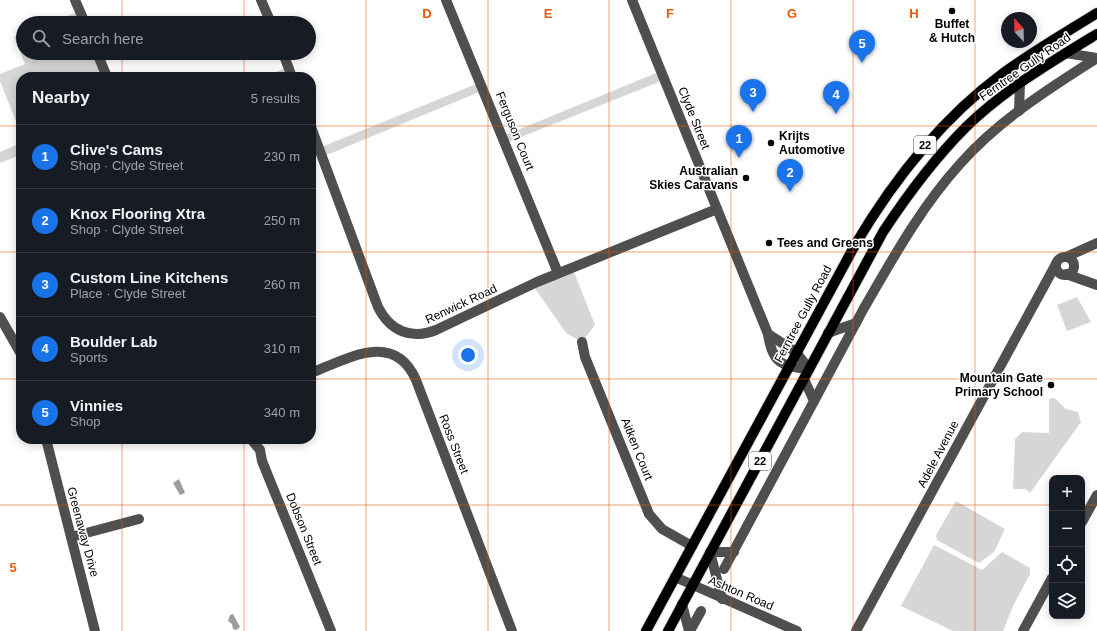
<!DOCTYPE html>
<html lang="en">
<head>
<meta charset="utf-8">
<style>
	body { margin:0; font-family:Helvetica,sans-serif; background:#20242c; color:#f1f3f6 }
	.controls { position:absolute; right:12px; bottom:12px; display:grid; overflow:hidden; border-radius:8px; box-shadow:0 2px 10px #0003 }
	.controls button { width:36px; height:36px; display:grid; place-items:center; padding:0; border:0; border-bottom:1px solid #363941; background:#171b24; color:#f1f3f6; font:20px sans-serif }
	.compass { position:absolute; left:1001px; top:12px; width:36px; height:36px; border-radius:50%; background:#171b24; box-shadow:0 2px 10px #0003; rotate:338deg }
	.you { position:absolute; left:468px; top:355px; width:14px; height:14px; margin:-10px; border:3px solid #fff; border-radius:50%; background:#1a73e8; box-shadow:0 0 0 6px #1a73e833 }
	.badge { display:grid; place-items:center; width:26px; height:26px; border-radius:50%; background:#1a73e8; color:#fff; font-size:13px; font-weight:700 }
	.pin { position:absolute; translate:-50% -33px; filter:drop-shadow(0 1px 2px #0008) }
	.pin::after { content:''; position:absolute; top:21px; width:14px; height:12px; background:inherit; clip-path:polygon(0 0,100% 0,50% 100%) }
	.list { margin:0; padding:0; list-style:none }
	h2 { display:flex; justify-content:space-between; align-items:center; height:52px; margin:0; padding:0 16px; font-size:17px }
	h2 small { font-size:13px; font-weight:400; color:#9ea1a6 }
	.list li { display:grid; grid-template-columns:26px 1fr auto; gap:12px; align-items:center; box-sizing:border-box; height:64px; padding:0 16px; border-top:1px solid #363941 }
	.list b { display:block; font-size:15px; white-space:nowrap }
	.list p { margin:0; font-size:13px; white-space:nowrap; color:#9ea1a6 }
	.list em { font-size:13px; font-style:normal; color:#9ea1a6 }
	.icon { flex:none; width:22px; height:22px; fill:none; stroke:currentColor; stroke-width:2; stroke-linecap:round; stroke-linejoin:round }
	.map { position:relative; flex:none; width:1097px; height:631px; overflow:hidden }
	.search { position:absolute; background:#171b24; box-shadow:0 2px 10px #0003; left:16px; top:16px; width:300px; height:44px; display:flex; align-items:center; gap:10px; box-sizing:border-box; padding:0 14px; border-radius:22px; color:#9ea1a6; font-size:15px }
	.panel { position:absolute; background:#171b24; box-shadow:0 2px 10px #0003; left:16px; top:72px; width:300px; height:372px; border-radius:16px }
	.map>svg:first-child { display:block }
	.green { fill:#d6d6d6 }
	.water { fill:#9d9d9d }
	.lines { fill:none; stroke-linecap:round; stroke-linejoin:round }
	.major-casing { stroke:#dbdbdb; stroke-width:12 }
	.minor { stroke:#4f4f4f; stroke-width:10 }
	.major { stroke:#000; stroke-width:10 }
	.grid { fill:none; stroke:#e8590c; stroke-width:1; stroke-opacity:0.55 }
	.poi-dot { fill:#000; stroke:#fff; stroke-width:1.5 }
	.labels { text-anchor:middle; dominant-baseline:central; stroke-width:3; stroke-linejoin:round; paint-order:stroke }
	.shield { fill:#fff; stroke:#4c4c4c; stroke-width:1 }
	.shield-label { font-size:11px; font-weight:bold; fill:#000 }
	.poi-label { font-size:12px; font-weight:bold; fill:#000; stroke:#fff; text-anchor:start }
	.street-label { font-size:12px; fill:#000; stroke:#fff }
	.grid-label { font-size:13px; text-anchor:middle; font-weight:bold; fill:#e8590c; stroke:#fff; stroke-width:3; stroke-linejoin:round; paint-order:stroke }
</style>
</head>
<body>
<div class="map">
<svg width="1097" height="631" viewBox="0 0 1097 631">
	<rect width="100%" height="100%" fill="#fff"/>
	<g class="green">
		<path d="M80 11 85 23H49Z"/>
		<path d="M23 34V53H97L107 77H21V134L0 81V74L25 64 14 37Z"/>
		<path d="M288 67 292 75 287 77H263Z"/>
		<path d="M661 71 664 80 506 143 503 136Z"/>
		<path d="M481 82 484 90 322 157 319 148Z"/>
		<path d="M21 143V155L0 163V152Z"/>
		<path d="M572 267 595 325 582 342 566 333 532 284Z"/>
		<path d="M1077 297 1091 322 1067 331 1057 305Z"/>
		<path d="M1052 398 1056 399 1066 409 1078 412 1081 422 1030 493 1026 489H1013L1015 439 1022 432 1049 433V399Z"/>
		<path d="M956 501 1005 529 994 552 979 563 937 540 936 535Z"/>
		<path d="M934 545 982 570 1002 552 1030 568V574L1014 604 1003 631H953L901 606Z"/>
	</g>
	<g class="water">
		<path d="M179 479 185 493 180 495 173 483Z"/>
		<path d="M233 614 240 627 236 630 233 629 232 624 228 621 230 615Z"/>
	</g>
	<g class="lines">
		<g class="major-casing">
			<g id="major">
				<path d="M646 631 855 245C894 179 940 120 1002 74 1032 52 1065 33 1097 13"/>
				<path d="M668 631 883 232C908 194 934 159 966 127 1004 90 1051 62 1097 34"/>
			</g>
		</g>
		<g class="minor">
			<path d="M75 0 85 23"/>
			<path d="M261 0 271 23"/>
			<path d="M446 0 558 273"/>
			<path d="M632 0 768 334C772 363 782 367 809 369"/>
			<path d="M97 53 107 77"/>
			<path d="M283 53 292 77"/>
			<path d="M1066 53 1097 58"/>
			<path d="M1019 111 1020 84"/>
			<path d="M311 127 378 307C390 331 411 340 436 330L537 282 717 209"/>
			<path d="M1066 257 1097 243"/>
			<circle cx="1065" cy="266" r="9"/>
			<path d="M1066 274 1097 285"/>
			<path d="M0 317 21 354"/>
			<path d="M828 333 856 323"/>
			<path d="M768 334 796 352 809 369"/>
			<path d="M582 342 585 357 649 514 662 529 692 546"/>
			<path d="M311 373C347 359 394 330 416 380L512 631"/>
			<path d="M804 379 814 401"/>
			<path d="M46 439 95 631"/>
			<path d="M251 439 260 450 262 461 331 631"/>
			<path d="M1082 522 1097 495"/>
			<path d="M71 537 139 519"/>
			<path d="M724 569 864 308C893 258 921 207 960 164 998 121 1048 89 1097 58"/>
			<path d="M675 577 797 631"/>
			<path d="M722 599 710 552H734"/>
			<path d="M682 604 689 631"/>
			<path d="M690 631 701 611"/>
			<path d="M856 631 1056 264"/>
			<path d="M1023 631 1052 578"/>
		</g>
		<use href="#major" class="major"/>
	</g>
	<path class="grid" d="M122 0V23M244 0V23M366 0V631M488 0V631M609 0V631M731 0V631M853 0V631M975 0V631M122 53V77M244 53V77M0 126H21M311 126H1097M0 252H21M311 252H1097M0 379H21M311 379H1097M122 439V631M244 439V631M0 505H1052M1082 505H1097"/>
	<g class="poi-dot">
		<circle cx="952" cy="11" r="4"/>
		<circle cx="771" cy="143" r="4"/>
		<circle cx="746" cy="178" r="4"/>
		<circle cx="769" cy="243" r="4"/>
		<circle cx="1051" cy="385" r="4"/>
	</g>
	<g class="labels">
		<g class="shield">
			<rect x="914" y="136" width="22" height="18" rx="3"/>
			<rect x="749" y="452" width="22" height="18" rx="3"/>
		</g>
		<g class="shield-label">
			<text x="925" y="145">22</text>
			<text x="760" y="461">22</text>
		</g>
		<g class="poi-label">
			<text x="952" y="24" text-anchor="middle">Buffet<tspan x="952" dy="14">&amp; Hutch</tspan></text>
			<text x="779" y="136">Krijts<tspan x="779" dy="14">Automotive</tspan></text>
			<text x="738" y="171" text-anchor="end">Australian<tspan x="738" dy="14">Skies Caravans</tspan></text>
			<text x="777" y="243">Tees and Greens</text>
			<text x="1043" y="378" text-anchor="end">Mountain Gate<tspan x="1043" dy="14">Primary School</tspan></text>
		</g>
		<g class="street-label">
			<text transform="translate(1025 67) rotate(-35)">Ferntree Gully Road</text>
			<text transform="translate(694 118) rotate(68)">Clyde Street</text>
			<text transform="translate(515 131) rotate(68)">Ferguson Court</text>
			<text transform="translate(461 304) rotate(-25)">Renwick Road</text>
			<text transform="translate(803 314) rotate(-62)">Ferntree Gully Road</text>
			<text transform="translate(454 444) rotate(69)">Ross Street</text>
			<text transform="translate(637 449) rotate(68)">Aitken Court</text>
			<text transform="translate(938 454) rotate(-62)">Adele Avenue</text>
			<text transform="translate(304 529) rotate(68)">Dobson Street</text>
			<text transform="translate(83 532) rotate(75)">Greenaway Drive</text>
			<text transform="translate(741 593) rotate(23)">Ashton Road</text>
		</g>
	</g>
	<g class="grid-label">
		<text x="427" y="18">D</text>
		<text x="548" y="18">E</text>
		<text x="670" y="18">F</text>
		<text x="792" y="18">G</text>
		<text x="914" y="18">H</text>
		<text x="13" y="572">5</text>
	</g>
</svg>
<div class="controls">
<button>+</button>
<button>−</button>
<button><svg class="icon" aria-label="locate" viewBox="0 0 24 24"><circle cx="12" cy="12" r="6"/><path d="M12 2v4M12 18v4M2 12h4M18 12h4"/></svg></button>
<button><svg class="icon" aria-label="layers" viewBox="0 0 24 24"><path d="M12 4l9 5-9 5-9-5zM3 14l9 5 9-5"/></svg></button>
</div>
<svg class="compass" viewBox="-18 -18 36 36"><path d="M0-13l5 13h-10z" fill="#e53935"/><path d="M0 13l5-13h-10z" fill="#9ea1a6"/></svg>
<div class="you"></div>
<div class="pin badge" style="left:739px;top:158px">1</div>
<div class="pin badge" style="left:790px;top:192px">2</div>
<div class="pin badge" style="left:753px;top:112px">3</div>
<div class="pin badge" style="left:836px;top:114px">4</div>
<div class="pin badge" style="left:862px;top:63px">5</div>
<div class="search"><svg class="icon" aria-label="search" viewBox="0 0 24 24"><circle cx="10" cy="10" r="6"/><path d="M15 15l6 6"/></svg>Search here</div>
<section class="panel">
<h2>Nearby<small>5 results</small></h2>
<ul class="list">
<li><span class="badge">1</span><div><b>Clive's Cams</b><p>Shop · Clyde Street</p></div><em>230 m</em></li>
<li><span class="badge">2</span><div><b>Knox Flooring Xtra</b><p>Shop · Clyde Street</p></div><em>250 m</em></li>
<li><span class="badge">3</span><div><b>Custom Line Kitchens</b><p>Place · Clyde Street</p></div><em>260 m</em></li>
<li><span class="badge">4</span><div><b>Boulder Lab</b><p>Sports</p></div><em>310 m</em></li>
<li><span class="badge">5</span><div><b>Vinnies</b><p>Shop</p></div><em>340 m</em></li>
</ul>
</section>
</div>
</body>
</html>
